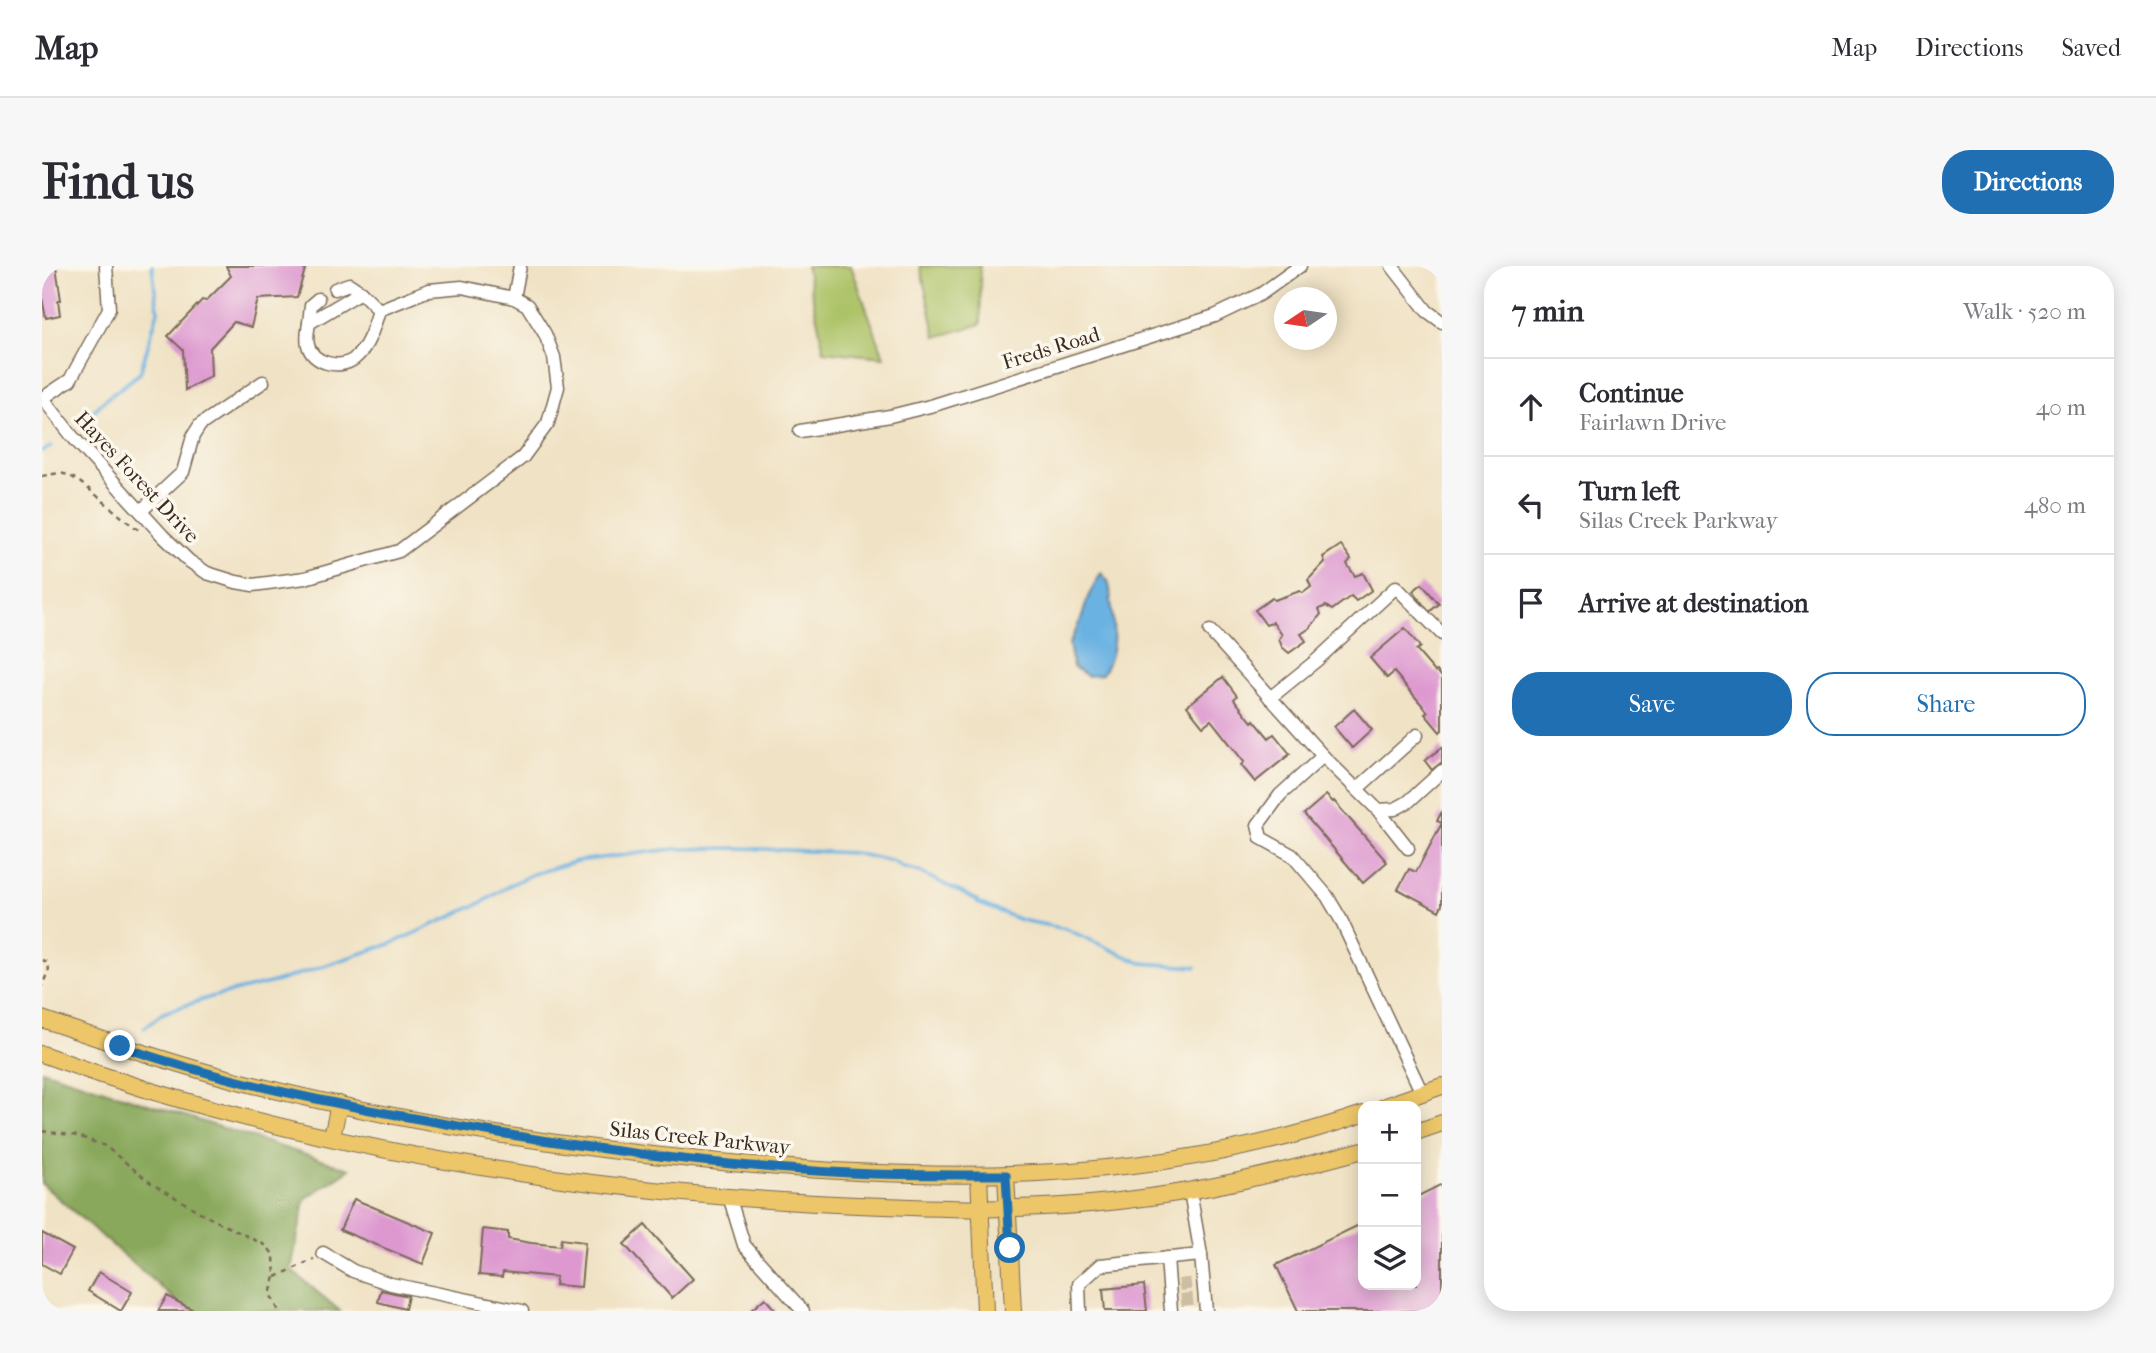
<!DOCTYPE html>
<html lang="en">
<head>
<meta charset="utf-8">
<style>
	body { margin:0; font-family:"IM FELL French Canon",serif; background:#f7f7f7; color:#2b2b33 }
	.controls { position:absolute; right:21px; bottom:21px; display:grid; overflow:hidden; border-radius:14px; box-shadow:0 4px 18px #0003 }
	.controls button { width:63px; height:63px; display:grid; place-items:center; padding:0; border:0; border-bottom:2px solid #e1e1e2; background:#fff; color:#2b2b33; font:35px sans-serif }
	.compass { position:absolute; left:1232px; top:21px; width:63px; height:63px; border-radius:50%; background:#fff; box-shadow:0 4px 18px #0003; rotate:257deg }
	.stop { position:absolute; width:21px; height:21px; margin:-16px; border:5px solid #1f6fb2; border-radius:50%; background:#fff }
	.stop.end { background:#1f6fb2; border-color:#fff; box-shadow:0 2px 7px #0008 }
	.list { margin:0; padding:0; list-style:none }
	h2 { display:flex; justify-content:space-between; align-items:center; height:91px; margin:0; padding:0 28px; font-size:30px }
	h2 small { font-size:23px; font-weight:400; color:#7c7c81 }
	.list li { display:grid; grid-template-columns:46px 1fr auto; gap:21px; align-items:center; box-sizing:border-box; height:98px; padding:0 28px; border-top:2px solid #e1e1e2 }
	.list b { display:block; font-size:26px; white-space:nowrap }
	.list p { margin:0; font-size:23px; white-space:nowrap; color:#7c7c81 }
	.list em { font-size:23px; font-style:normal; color:#7c7c81 }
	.actions { display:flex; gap:14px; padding:21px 28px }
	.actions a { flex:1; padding:16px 0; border:2px solid #1f6fb2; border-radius:28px; text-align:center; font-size:24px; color:#1f6fb2 }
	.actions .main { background:#1f6fb2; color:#fff }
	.icon { flex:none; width:38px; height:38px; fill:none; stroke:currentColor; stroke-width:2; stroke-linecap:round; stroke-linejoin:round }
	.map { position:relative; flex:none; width:1400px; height:1045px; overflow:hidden; border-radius:28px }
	header { display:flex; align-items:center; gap:42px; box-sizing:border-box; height:98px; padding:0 35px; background:#fff; border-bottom:2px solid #e1e1e2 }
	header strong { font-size:33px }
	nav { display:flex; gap:38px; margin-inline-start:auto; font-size:24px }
	.intro { display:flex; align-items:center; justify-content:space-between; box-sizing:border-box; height:168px; padding:0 42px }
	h1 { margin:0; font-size:49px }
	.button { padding:18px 32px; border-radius:28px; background:#1f6fb2; color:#fff; font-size:24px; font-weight:700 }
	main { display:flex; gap:42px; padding:0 42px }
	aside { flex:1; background:#fff; border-radius:28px; box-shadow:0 4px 18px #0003 }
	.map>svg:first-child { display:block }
	.green { fill:#acc266; stroke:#747642; stroke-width:2 }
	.forest { fill:#89a85b; stroke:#62693c; stroke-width:2 }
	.water { fill:#6bb2e2; stroke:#536e80; stroke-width:2 }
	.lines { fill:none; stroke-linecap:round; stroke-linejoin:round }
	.stream { stroke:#6bb2e2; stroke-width:3.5 }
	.building { fill:#dd98d0 }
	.minor-tunnel { stroke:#ccbda3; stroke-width:12; stroke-dasharray:12 6; stroke-linecap:butt }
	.minor-casing { stroke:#7a6a58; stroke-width:15 }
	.major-casing { stroke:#7a6a58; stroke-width:18 }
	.path { stroke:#7a6a58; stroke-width:2.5; stroke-dasharray:5 5; stroke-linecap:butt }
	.minor { stroke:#fff; stroke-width:12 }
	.major { stroke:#ecc669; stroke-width:16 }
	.route { stroke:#1f6fb2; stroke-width:9 }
	.labels { text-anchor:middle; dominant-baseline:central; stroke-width:7; stroke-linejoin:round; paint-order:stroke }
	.street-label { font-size:21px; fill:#3b2a1e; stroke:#fbf7ec }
</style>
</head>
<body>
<header>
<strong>Map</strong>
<nav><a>Map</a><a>Directions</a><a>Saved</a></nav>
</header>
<div class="intro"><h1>Find us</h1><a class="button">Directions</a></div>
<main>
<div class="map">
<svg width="1400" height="1045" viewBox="0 0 1400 1045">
	<rect width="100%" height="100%" fill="#fbf7ec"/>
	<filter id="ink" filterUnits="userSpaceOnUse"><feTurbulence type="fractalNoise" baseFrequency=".0143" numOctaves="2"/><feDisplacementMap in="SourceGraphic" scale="14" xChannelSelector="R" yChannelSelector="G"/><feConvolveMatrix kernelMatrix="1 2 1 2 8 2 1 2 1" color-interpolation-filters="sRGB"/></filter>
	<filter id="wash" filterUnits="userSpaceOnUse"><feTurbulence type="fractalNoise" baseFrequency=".00686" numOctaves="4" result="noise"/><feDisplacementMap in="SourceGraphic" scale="28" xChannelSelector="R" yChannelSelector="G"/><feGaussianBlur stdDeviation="1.57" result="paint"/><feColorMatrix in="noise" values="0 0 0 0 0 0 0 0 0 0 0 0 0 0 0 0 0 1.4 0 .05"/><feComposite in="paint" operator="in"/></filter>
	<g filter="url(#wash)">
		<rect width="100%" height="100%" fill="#f0e2c4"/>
		<g class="green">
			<path d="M764 0H809L842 91 782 85Z"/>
			<path d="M878 0H938L939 58 894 71Z"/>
		</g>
		<path class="forest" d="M0 804 308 903 263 933 249 1004 298 1045H146L0 918Z"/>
		<path class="water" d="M1059 307 1066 315 1068 323C1070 353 1078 383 1060 408L1046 410 1031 401 1027 378 1040 351 1046 331Z"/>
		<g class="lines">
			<g class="stream">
				<path d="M46 150 63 134 98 107 116 45 110 0"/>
				<path d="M0 185 9 181"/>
				<path d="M102 762 121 747 169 731 236 715 351 677 441 636 470 618 491 608 535 595 632 583 698 582 812 587 852 596 861 602 875 605 935 634 936 637 979 654 1024 663 1099 697 1154 701"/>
			</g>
		</g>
		<g id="blocks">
			<g class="building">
				<path d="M0 0H14L19 34H16L18 49 4 52 0 32Z"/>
				<path d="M184 0H264L255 31 216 33 209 61 192 56 168 82 169 110 143 124 141 84 126 70 160 34 164 35 189 10Z"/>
				<path d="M1299 279 1309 293 1305 298 1313 310 1321 307 1330 324 1314 335 1309 330 1290 344 1284 340 1277 343 1279 348 1268 362 1259 368 1264 375 1247 387 1240 381 1237 373 1240 369 1231 356 1224 359 1213 344 1230 332 1232 334 1258 325 1261 327 1269 321 1266 314 1283 296 1281 291Z"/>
				<path d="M1380 318 1397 338 1387 346 1371 325Z"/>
				<path d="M1363 362 1378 381 1374 384 1393 406 1395 405 1400 411V464L1398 466 1383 448 1386 446 1352 406 1345 412 1328 392Z"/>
				<path d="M1181 411 1195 430 1192 433 1210 456 1212 454 1227 472 1232 468 1248 488 1213 516 1199 499 1202 496 1169 454 1161 460 1145 440Z"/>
				<path d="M1312 443 1330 464 1310 482 1292 461Z"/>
				<path d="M1400 481V496L1390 504 1383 495Z"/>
				<path d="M1284 529 1291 536 1292 535 1345 596 1321 617 1262 548Z"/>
				<path d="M1400 545V639L1397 645 1356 623 1367 603 1374 606 1400 557 1395 555Z"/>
				<path d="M1400 918V1045H1256L1234 999 1321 957V1019H1374V931Z"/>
				<path d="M312 933 393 967 381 998 298 964Z"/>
				<path d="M603 959 651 1013 630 1032 582 978Z"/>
				<path d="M441 963 466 966V973L489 977 518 980 519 973 543 976 539 1021 513 1019 514 1011 461 1006 460 1011 437 1009Z"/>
				<path d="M0 967 31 984 18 1008 0 998Z"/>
				<path d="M57 1006 90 1026 79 1045 46 1025Z"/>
				<path d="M1102 1019 1105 1045H1063L1061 1023Z"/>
				<path d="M339 1024 366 1030 363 1043 336 1036Z"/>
				<path d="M125 1030 153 1045H116Z"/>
				<path d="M723 1032 734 1045H708Z"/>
			</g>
		</g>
	</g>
	<g filter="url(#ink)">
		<use href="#blocks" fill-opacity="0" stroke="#7a6a58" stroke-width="2"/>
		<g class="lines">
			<g class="minor-tunnel">
				<path d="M1137 1019 1154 1017"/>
				<path d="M1139 1034 1157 1032"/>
			</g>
			<g class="minor-casing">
				<g id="minor">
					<path d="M1350 0 1385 45 1400 56"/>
					<path d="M293 23 307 18 319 26"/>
					<path d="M319 26 337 44C332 61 326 82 312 93 297 104 270 97 266 79 264 72 266 64 267 57Z"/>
					<path d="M472 32 478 0"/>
					<path d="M267 57 269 39 276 33"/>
					<path d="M0 131 30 170 121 270 147 295 165 307 194 316 211 319 263 312 357 285 481 191 506 157 516 121 512 91 503 68 485 39 472 32 420 21 387 24 337 44"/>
					<path d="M1 132 28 114 67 43 64 0"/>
					<path d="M758 165 848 150 892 139 1173 50 1219 28 1258 0"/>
					<path d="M99 245 141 206 151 170 158 159 221 116"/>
					<path d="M1168 365 1281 490 1336 544 1366 582"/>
					<path d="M1228 432 1275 394 1354 321 1400 368"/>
					<path d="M1281 490 1238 529 1216 559 1219 572 1250 589 1285 630 1298 652 1380 827"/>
					<path d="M1315 523 1375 469"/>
					<path d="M1336 544 1353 543 1366 536 1400 505"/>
					<path d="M1148 925 1159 989 1164 1045"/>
					<path d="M687 930 702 979 761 1045"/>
					<path d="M281 987 311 1005 349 1018 480 1045"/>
					<path d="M1125 992 1129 1045"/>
					<path d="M1038 1045 1037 1018 1058 999 1159 989"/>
				</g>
			</g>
			<g class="major-casing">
				<g id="major">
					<path d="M0 753C66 776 132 798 200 816 356 856 518 881 679 896 895 917 1114 919 1321 848"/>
					<path d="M0 788C246 879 512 922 773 937 875 942 976 947 1077 935 1160 926 1241 906 1321 884"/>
					<path d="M1343 840 1400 820"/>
					<path d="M1374 866 1400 857"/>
					<path d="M290 871 297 838"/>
					<path d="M937 909 943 1045"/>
					<path d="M964 909 971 1045"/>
				</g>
			</g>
			<g class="path">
				<path d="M0 210C7 209 16 206 22 208 39 211 79 254 99 265"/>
				<path d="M0 694 5 696 7 703 0 720"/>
				<path d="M0 865 36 870 63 880 109 917 168 952 225 980 232 990 233 1011 228 1028 237 1045"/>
				<path d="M234 1011 272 993"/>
			</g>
			<use href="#minor" class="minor"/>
			<use href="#major" class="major"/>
		</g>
	</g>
	<g class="lines" filter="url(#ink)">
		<path class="route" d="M78 780C173 813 272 834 371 852 523 880 677 902 832 908 876 909 920 909 964 909L968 982"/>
	</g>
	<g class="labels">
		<g class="street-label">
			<text transform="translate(1009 82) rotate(-17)">Freds Road</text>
			<text transform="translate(95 211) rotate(47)">Hayes Forest Drive</text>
			<text transform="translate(658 872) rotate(6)">Silas Creek Parkway</text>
		</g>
	</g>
</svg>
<div class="controls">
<button>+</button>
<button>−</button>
<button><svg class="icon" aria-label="layers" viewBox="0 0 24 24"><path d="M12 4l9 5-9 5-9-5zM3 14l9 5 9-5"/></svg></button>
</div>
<svg class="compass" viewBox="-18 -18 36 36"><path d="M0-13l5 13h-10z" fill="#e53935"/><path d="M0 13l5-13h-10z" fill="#7c7c81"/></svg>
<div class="stop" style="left:968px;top:982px"></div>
<div class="stop end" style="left:78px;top:780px"></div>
</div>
<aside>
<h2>7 min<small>Walk · 520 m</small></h2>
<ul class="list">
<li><svg class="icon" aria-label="ahead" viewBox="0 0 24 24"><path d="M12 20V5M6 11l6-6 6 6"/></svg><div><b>Continue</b><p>Fairlawn Drive</p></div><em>40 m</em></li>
<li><svg class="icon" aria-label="left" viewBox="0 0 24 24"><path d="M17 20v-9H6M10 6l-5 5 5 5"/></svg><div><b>Turn left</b><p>Silas Creek Parkway</p></div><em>480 m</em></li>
<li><svg class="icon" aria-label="arrive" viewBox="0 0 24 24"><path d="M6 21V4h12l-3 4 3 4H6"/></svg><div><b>Arrive at destination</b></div></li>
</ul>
<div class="actions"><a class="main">Save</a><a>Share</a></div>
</aside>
</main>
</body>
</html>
